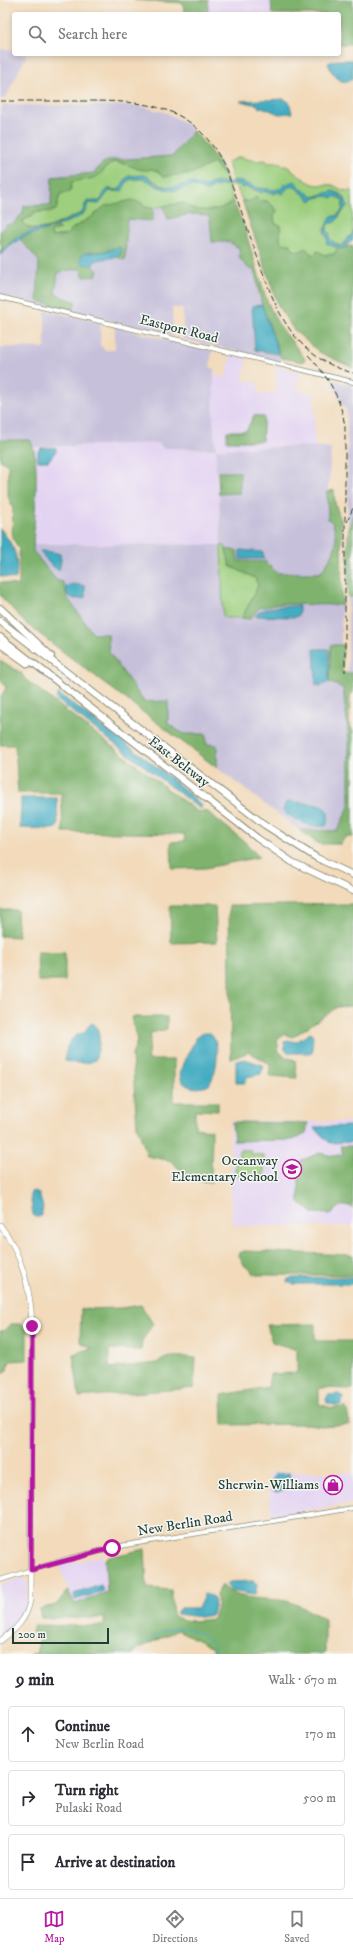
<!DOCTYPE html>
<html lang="en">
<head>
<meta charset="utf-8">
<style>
	body { margin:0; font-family:"IM FELL DW Pica",serif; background:#f2f2f3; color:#2b2b33 }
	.scale { position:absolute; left:12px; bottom:10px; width:97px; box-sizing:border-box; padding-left:4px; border:2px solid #1f3d34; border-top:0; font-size:11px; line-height:14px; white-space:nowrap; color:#1f3d34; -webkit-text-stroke:3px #f6f6f2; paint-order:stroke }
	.stop { position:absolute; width:12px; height:12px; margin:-9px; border:3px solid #b5179e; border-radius:50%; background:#fff }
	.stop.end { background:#b5179e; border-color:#fff; box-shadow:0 1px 4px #0008 }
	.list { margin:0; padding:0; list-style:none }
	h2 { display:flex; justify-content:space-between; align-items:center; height:52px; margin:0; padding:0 16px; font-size:17px }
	h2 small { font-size:13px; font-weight:400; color:#7c7c81 }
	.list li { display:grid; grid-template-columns:26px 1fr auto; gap:12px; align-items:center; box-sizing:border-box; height:56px; margin:0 8px 8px; padding:0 8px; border:1px solid #e1e1e2; border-radius:4px }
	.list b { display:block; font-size:15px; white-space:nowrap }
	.list p { margin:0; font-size:13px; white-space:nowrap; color:#7c7c81 }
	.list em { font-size:13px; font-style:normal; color:#7c7c81 }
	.icon { flex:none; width:22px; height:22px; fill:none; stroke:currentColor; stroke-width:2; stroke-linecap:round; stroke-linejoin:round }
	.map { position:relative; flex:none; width:353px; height:1654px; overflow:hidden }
	.search { position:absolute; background:#fff; box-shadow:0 2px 6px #0003; left:12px; right:12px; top:12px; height:44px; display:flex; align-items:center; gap:10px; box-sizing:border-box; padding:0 14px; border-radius:4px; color:#7c7c81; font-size:15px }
	.sheet { height:244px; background:#fff }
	nav { display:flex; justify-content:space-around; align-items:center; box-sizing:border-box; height:56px; border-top:1px solid #e1e1e2; background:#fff; font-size:11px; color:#7c7c81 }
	nav a { display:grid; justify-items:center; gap:2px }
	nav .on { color:#b5179e }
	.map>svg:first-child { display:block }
	.built { fill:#e3d3f2; fill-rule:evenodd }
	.industrial { fill:#c6c0da }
	.green { fill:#9dcf7e; stroke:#5e8659 }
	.forest { fill:#7eb26d; stroke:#4e7850 }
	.water { fill:#42acc2; stroke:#30747b }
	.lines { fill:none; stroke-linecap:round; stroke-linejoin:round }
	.stream { stroke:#42acc2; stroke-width:1 }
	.minor-casing { stroke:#888c77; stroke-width:5.5 }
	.major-casing { stroke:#888c77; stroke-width:6 }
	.highway-casing { stroke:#888c77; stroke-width:8 }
	.minor { stroke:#fff; stroke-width:4 }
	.major { stroke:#fff; stroke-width:5 }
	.highway { stroke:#fff; stroke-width:6 }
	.rail { stroke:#1f3d34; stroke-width:1; stroke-dasharray:6 3; stroke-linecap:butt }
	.route { stroke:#b5179e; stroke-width:5 }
	.labels { text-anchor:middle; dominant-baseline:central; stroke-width:3; stroke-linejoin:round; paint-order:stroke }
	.street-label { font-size:14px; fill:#1f3d34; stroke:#f6f6f2 }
	.poi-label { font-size:14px; fill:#1f3d34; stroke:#f6f6f2; text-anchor:end }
</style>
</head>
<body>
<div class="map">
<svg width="353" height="1654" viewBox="0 0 353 1654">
	<rect width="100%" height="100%" fill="#f6f6f2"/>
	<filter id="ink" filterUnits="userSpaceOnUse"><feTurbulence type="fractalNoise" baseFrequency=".025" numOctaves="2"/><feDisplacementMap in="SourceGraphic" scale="8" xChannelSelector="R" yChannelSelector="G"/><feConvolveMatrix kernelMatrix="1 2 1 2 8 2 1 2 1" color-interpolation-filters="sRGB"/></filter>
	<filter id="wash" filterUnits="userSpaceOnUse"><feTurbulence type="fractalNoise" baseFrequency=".012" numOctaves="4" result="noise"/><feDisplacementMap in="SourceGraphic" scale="16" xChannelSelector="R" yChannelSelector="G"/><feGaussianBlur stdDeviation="0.9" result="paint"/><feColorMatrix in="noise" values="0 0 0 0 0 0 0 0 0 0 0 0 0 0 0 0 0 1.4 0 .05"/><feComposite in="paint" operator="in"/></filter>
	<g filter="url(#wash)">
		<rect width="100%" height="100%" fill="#f2daba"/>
		<g class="built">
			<path d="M208 0H271L272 14H208Z"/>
			<path d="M231 354 247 358 243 380 258 383 259 394H276V365L300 372 296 389 314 394 315 447 216 449 221 545 33 544 36 463 34 447 159 443 163 448 216 449 213 421V373L226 378ZM254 415 262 441 228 431H246Z"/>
			<path d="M230 1121 353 1122V1226H232Z"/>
			<path d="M271 1472 353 1473V1503L272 1516 269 1492Z"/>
			<path d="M104 1555 107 1592 75 1604 59 1566Z"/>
			<path d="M21 1578 26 1581 28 1584 26 1606 19 1620 0 1637V1585Z"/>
		</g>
		<g class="industrial">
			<path d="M0 49 14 50V54H27L5 99H0Z"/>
			<path d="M3 105 140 106 167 113 188 125 193 131 173 156 111 160 103 163 95 173 85 175 51 205 24 206 23 213 13 224 6 225 0 231V111Z"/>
			<path d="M163 206 168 219 190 214 206 215 210 219 212 242H229L239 248 254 269 262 305 252 306 255 349 279 354 281 358 280 362 252 354 183 339V308H172L173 336 0 295V255L20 239 39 261 37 301 76 302 55 294 58 273 75 269 98 270 93 266 94 262 99 259 116 257 125 260 127 219 153 221V208Z"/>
			<path d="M45 310 101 323 100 345 105 350H115V327L212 350 210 367 214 369 213 421 216 449 313 446 331 448 329 483 327 492 332 522 337 533 335 554 320 573H277L266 562 238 561 237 551 226 549 221 546 220 547 223 616 226 618 250 619 259 608 279 604 342 605 341 645H331L329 649H315L320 686 329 682 343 688 349 739V807L337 831 299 830 217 768V745L206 744 205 734H184L168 724 144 702 109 652 108 635 93 634 67 597 63 582 56 581 32 551 33 544 221 545 219 494 240 493 239 472H216V449L163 448 159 443 34 447 30 440H0V347L45 348Z"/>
			<path d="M331 380 353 385V515L348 532 347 413Z"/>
			<rect x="348" y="597" width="5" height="76"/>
		</g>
		<g class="green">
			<path d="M239 157 255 161 265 160 269 163C290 161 296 177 313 184 319 186 326 184 332 185 341 188 339 191 352 191L353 235 348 237 342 246C333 244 325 236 327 226L330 223H334L347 206C345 186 325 193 313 197L292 183C286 184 283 188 278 190 268 194 243 182 232 181V177L228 162Z"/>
			<path d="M114 162 152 169 159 172 192 173 214 163 227 179 228 183 218 181 205 188 189 182 180 187H172L161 185 147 176H129L119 190 108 189 100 201H89L85 204V210L82 213C62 219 41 238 22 223L23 220 31 217 34 212H53C61 192 67 178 91 179Z"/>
			<path d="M146 178 159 187 170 190 176 191 192 186 207 191 218 185 230 186 229 188 233 201C226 210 205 212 194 209 191 208 186 205 183 203L153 208 144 207 142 203 105 206 93 216 73 228 66 235 52 237 51 232 59 229 55 227 85 212 88 203 99 204 109 191C121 193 122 188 128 180Z"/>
			<path d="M235 183 262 193 264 191 265 192 274 194 278 192 281 193 288 187 294 186 311 201C317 196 327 194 333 198L335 196 343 200 342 211 336 216 331 217 324 230 328 242 338 248 335 254 324 255 318 251 315 255C302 252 288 251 280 240V225L275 224 274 216 277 210 267 201 249 202 242 200 236 186 233 185Z"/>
			<path d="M221 545 225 546 230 566 255 578 258 586 242 618H226L223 616Z"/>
			<path d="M239 1150H251V1154L264 1155V1176H235L236 1157H239Z"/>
		</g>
		<g class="forest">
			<path d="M134 0H208V14H185L182 3Z"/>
			<path d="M271 0H353V44H339V14H272Z"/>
			<path d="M193 131C207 146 218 160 227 179L214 163 192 173 163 177 159 172 152 169C137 174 128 161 116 162 106 162 105 171 99 175 92 181 80 179 72 182L70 192 60 194 56 210 34 212 31 217 23 220 22 223 29 228 36 230 19 236 0 252 2 247 0 241V231L6 225 13 224 23 213 24 206 51 205 52 177 94 173 103 163 111 160 173 156Z"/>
			<path d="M256 197 260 201H267L277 210 274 216 275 224 280 225V240L282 243 290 244 293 250 301 251 306 248 311 254 315 255 317 251 325 255 334 254 338 248 353 246V368L319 352 294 330 279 308 242 200 249 202Z"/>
			<path d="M132 200 142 203 144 207 153 208V221L127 219 125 260 116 257 121 254C110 249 100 252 89 252L91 266 98 270 96 276 84 277 81 269H75L58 273 55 294 76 302 73 310 37 301 39 261 20 239C31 234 47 225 60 229L51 232 52 237 66 235 73 228 93 216 105 206Z"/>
			<path d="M233 201 243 224 267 301 277 322 305 359 303 362 281 358 262 305 254 269H249L240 259 239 248 229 242H212L210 219 206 215 190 214 168 219 163 206 183 203C186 204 191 208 194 209 205 212 226 210 233 201Z"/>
			<path d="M254 415 264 417 262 441H227V431H246Z"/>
			<path d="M0 440H30C42 459 33 526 33 551L56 580 63 582 67 597 93 634H108L109 652 144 702 168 701V724L184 734H206V744L217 745V768L25 623 0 595V582L19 586V549L12 537 13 509 8 496V465L0 460Z"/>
			<path d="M218 472H240V493L219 494Z"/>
			<path d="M334 490 335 504 341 520 342 605 279 604 259 608 250 619 242 618 258 586 255 578 230 566 226 549 237 551 238 561 266 562 277 573H320C334 555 341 544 332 522L328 519 327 492Z"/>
			<path d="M353 515V597H348V532Z"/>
			<path d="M331 645H343L342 673H353V693L350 694 349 722 353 732V837H345L341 844H319L299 830 337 831 349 807V739L343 688 329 682Z"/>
			<path d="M0 660 21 673 25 679 196 811 208 812 245 842 259 857 206 868 172 869 171 842 185 841 184 834 63 832 61 793H18L15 745H0V698L6 688 0 678Z"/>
			<path d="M350 904H353V1006L337 1007 293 1037 285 1034 277 1039 279 1052 286 1057 295 1060 297 1078 269 1076 270 1064 249 1052 231 1059 229 906Z"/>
			<path d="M170 906H215L217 942 171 943Z"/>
			<path d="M0 910H17L18 937 0 936Z"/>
			<path d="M37 952 65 953V981H38Z"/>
			<path d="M131 1017H167V1029L151 1033 147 1060H174V1102H218V1111L195 1110V1128L212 1130 211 1182 189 1180 172 1161 147 1156 137 1126 132 1055 137 1041Z"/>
			<path d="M232 1122 308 1123 306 1134 293 1140 234 1141Z"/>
			<path d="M340 1146H353V1209L350 1206H340L330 1214 312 1213 308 1208 299 1203V1166L302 1160 320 1153 333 1156 343 1154Z"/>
			<path d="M244 1251 353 1255V1275H256L244 1265 238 1254Z"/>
			<path d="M141 1305 153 1324 142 1341 141 1350 109 1349V1368L157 1363C167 1354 184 1357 196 1358L194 1388 79 1397 73 1354 92 1348 80 1342 81 1309 121 1308Z"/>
			<path d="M10 1324H21L27 1332V1360L10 1361 7 1370 0 1375V1331H4Z"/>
			<path d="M315 1324V1341H353V1389L319 1388V1404L332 1408 346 1407 350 1424 322 1426 307 1424 223 1425 222 1395 268 1387 270 1374 297 1373V1350L272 1342 267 1325Z"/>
			<path d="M145 1549 147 1588 171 1590 173 1615C184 1624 200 1620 213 1619L218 1603 216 1595 222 1585C237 1602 265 1597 286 1601 299 1604 313 1613 325 1619V1654H213V1648L178 1630 138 1649 133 1654H31H36L40 1638 32 1632 34 1625 104 1626V1618H41L39 1609 56 1605 68 1590 75 1604 107 1592 105 1560 109 1557Z"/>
		</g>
		<g class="water">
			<path d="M336 60H353V78L347 82C337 82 331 72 328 63Z"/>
			<path d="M284 99 289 102 292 113 279 114 262 107 259 108 258 105 240 101Z"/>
			<path d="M144 175C148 177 151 179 154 182 167 191 178 186 191 182L205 187 212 183H228L236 180 259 188 276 190 278 188 280 190 285 184 295 181 300 188 313 197 334 191 345 198 347 206 334 223H330L327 226V232L330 233 329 238 336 245 343 246 346 242 347 238 352 235 353 231V240L343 249 335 247 326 243 328 241C323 231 325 226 331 217 340 216 345 209 343 200L335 196 333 198C327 195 317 196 311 201L294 186 288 187 282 195 280 192 269 193 264 191 262 193 260 191 246 187 242 188 238 183C227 186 216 184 207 191 201 191 198 186 193 186 184 185 178 192 168 190 149 186 151 175 128 180L122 191H109L99 204 88 203C87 206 87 209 85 212 79 221 35 232 22 238 17 240 6 251 0 255V252L19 236 36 230 52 227 82 213 87 201C108 203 97 198 108 189L119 190 126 178 129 176Z"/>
			<path d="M120 247 121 254C113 260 102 257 94 262L93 266 83 264 79 260 84 253 102 252Z"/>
			<path d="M262 305 279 354 255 350 252 306Z"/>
			<path d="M41 448H56V451L48 461H38V451Z"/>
			<path d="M0 528C14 547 19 553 16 578L14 579 0 576Z"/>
			<path d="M240 550 263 552 264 559H240Z"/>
			<path d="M40 551 53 552 60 554 61 560 59 571 49 563Z"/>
			<path d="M73 584 85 586V598L74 599 67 595 66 586Z"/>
			<path d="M299 606V615L296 617 255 616C263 605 286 607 299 606Z"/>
			<path d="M314 649H329V682L320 686 316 685Z"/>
			<path d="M59 694C80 710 198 794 202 808H199L192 803 57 700V695Z"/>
			<path d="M21 798H57L58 826 54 829 20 828Z"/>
			<path d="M291 801C307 805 337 800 326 826H310L286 814 283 811 286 802Z"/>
			<path d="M93 1023C103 1033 99 1048 95 1060 89 1064 72 1064 65 1061 65 1052 67 1040 76 1036 78 1034 82 1034 84 1032 88 1028 88 1025 93 1023Z"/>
			<path d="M203 1033H210C222 1044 217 1073 209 1085 204 1088 193 1089 188 1086 168 1077 193 1049 195 1039Z"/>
			<path d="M310 1033 313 1035 312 1053H290L285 1050 284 1042 288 1040 296 1042Z"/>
			<path d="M245 1059 262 1065 263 1067 261 1074 247 1077 245 1083H236V1061Z"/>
			<path d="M353 1126V1142L330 1143 314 1128 315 1127Z"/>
			<path d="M32 1191 39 1194 43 1207 41 1216 36 1217 33 1215 30 1194Z"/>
			<path d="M353 1277V1284H293L287 1282 288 1279 293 1278Z"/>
			<path d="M339 1394 343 1397 342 1404 338 1406 327 1403 326 1400 328 1395Z"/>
			<path d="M290 1473 288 1488 277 1492 273 1491 272 1481 275 1474Z"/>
			<path d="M254 1581 257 1584 256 1592 254 1595 231 1591 227 1584 230 1582Z"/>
			<path d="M101 1585 103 1591 75 1600 74 1594Z"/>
			<path d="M204 1594 212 1596 215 1602 212 1615 200 1617 177 1614V1611L180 1608H198Z"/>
		</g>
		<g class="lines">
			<path class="stream" d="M128 1654C134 1647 142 1643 151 1638 179 1622 190 1626 215 1644V1654"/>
		</g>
	</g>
	<g filter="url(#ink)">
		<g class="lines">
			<g class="minor-casing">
				<g id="minor">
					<path d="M0 297 353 382"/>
					<path d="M0 1580 70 1558 126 1545 353 1508"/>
				</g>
			</g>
			<g class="major-casing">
				<path id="major" d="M0 1225C22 1253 31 1291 32 1326L30 1600C27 1620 15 1630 0 1641"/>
			</g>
			<g class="highway-casing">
				<g id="highway">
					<path d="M0 608 51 656"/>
					<path d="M0 621 265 825 317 858 353 875"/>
					<path d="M0 637 257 838 292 862 353 891"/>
					<path d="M0 644 28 664"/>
				</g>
			</g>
			<use href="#minor" class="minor"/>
			<use href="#major" class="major"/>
			<use href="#highway" class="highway"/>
			<g class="rail">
				<path d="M0 101C28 101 55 101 83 101 146 101 194 103 225 167 236 195 246 225 256 253 275 308 291 356 353 373"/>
				<path d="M308 355C328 376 341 398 345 427V672"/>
				<path d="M347 522 353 508"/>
			</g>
		</g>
	</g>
	<g class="lines" filter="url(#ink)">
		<path class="route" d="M32 1326 31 1570 112 1548"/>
	</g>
	<defs>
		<g id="school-ring" transform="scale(1)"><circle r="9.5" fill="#f6f6f2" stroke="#b5179e" stroke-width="1.5"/><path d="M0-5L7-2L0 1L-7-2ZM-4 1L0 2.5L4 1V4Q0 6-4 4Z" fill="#b5179e"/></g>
		<g id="shop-ring" transform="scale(1)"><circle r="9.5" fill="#f6f6f2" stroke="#b5179e" stroke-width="1.5"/><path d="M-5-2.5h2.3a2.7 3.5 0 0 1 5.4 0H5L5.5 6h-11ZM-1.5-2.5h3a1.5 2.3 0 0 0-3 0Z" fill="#b5179e"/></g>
	</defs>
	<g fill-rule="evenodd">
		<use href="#school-ring" x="292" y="1169"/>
		<use href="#shop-ring" x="333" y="1485"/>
	</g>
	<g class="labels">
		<g class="street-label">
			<text transform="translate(179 329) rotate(14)">Eastport Road</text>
			<text transform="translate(179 762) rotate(38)">East Beltway</text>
			<text transform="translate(185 1524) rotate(-9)">New Berlin Road</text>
		</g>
		<g class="poi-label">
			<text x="278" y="1161">Oceanway<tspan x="278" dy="16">Elementary School</tspan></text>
			<text x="319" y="1485">Sherwin-Williams</text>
		</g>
	</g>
</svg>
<div class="scale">200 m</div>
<div class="stop" style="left:112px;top:1548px"></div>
<div class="stop end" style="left:32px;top:1326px"></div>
<div class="search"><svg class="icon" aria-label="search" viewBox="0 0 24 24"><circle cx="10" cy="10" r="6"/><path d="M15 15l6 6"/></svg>Search here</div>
</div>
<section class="sheet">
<h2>9 min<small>Walk · 670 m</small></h2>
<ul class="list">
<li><svg class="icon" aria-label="ahead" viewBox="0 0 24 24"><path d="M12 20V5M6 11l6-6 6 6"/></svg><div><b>Continue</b><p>New Berlin Road</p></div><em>170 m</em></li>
<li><svg class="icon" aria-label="right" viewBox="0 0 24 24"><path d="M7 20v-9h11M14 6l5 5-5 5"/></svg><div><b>Turn right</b><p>Pulaski Road</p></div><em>500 m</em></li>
<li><svg class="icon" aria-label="arrive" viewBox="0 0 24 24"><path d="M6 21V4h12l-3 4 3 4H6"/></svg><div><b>Arrive at destination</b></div></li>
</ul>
</section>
<nav>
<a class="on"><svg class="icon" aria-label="map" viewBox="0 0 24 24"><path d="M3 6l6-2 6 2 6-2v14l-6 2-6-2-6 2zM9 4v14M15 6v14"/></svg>Map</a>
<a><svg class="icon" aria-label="directions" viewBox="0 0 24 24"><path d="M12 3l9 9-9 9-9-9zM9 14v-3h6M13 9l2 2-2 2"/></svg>Directions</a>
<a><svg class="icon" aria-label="saved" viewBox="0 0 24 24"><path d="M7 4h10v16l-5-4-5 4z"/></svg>Saved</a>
</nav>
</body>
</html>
